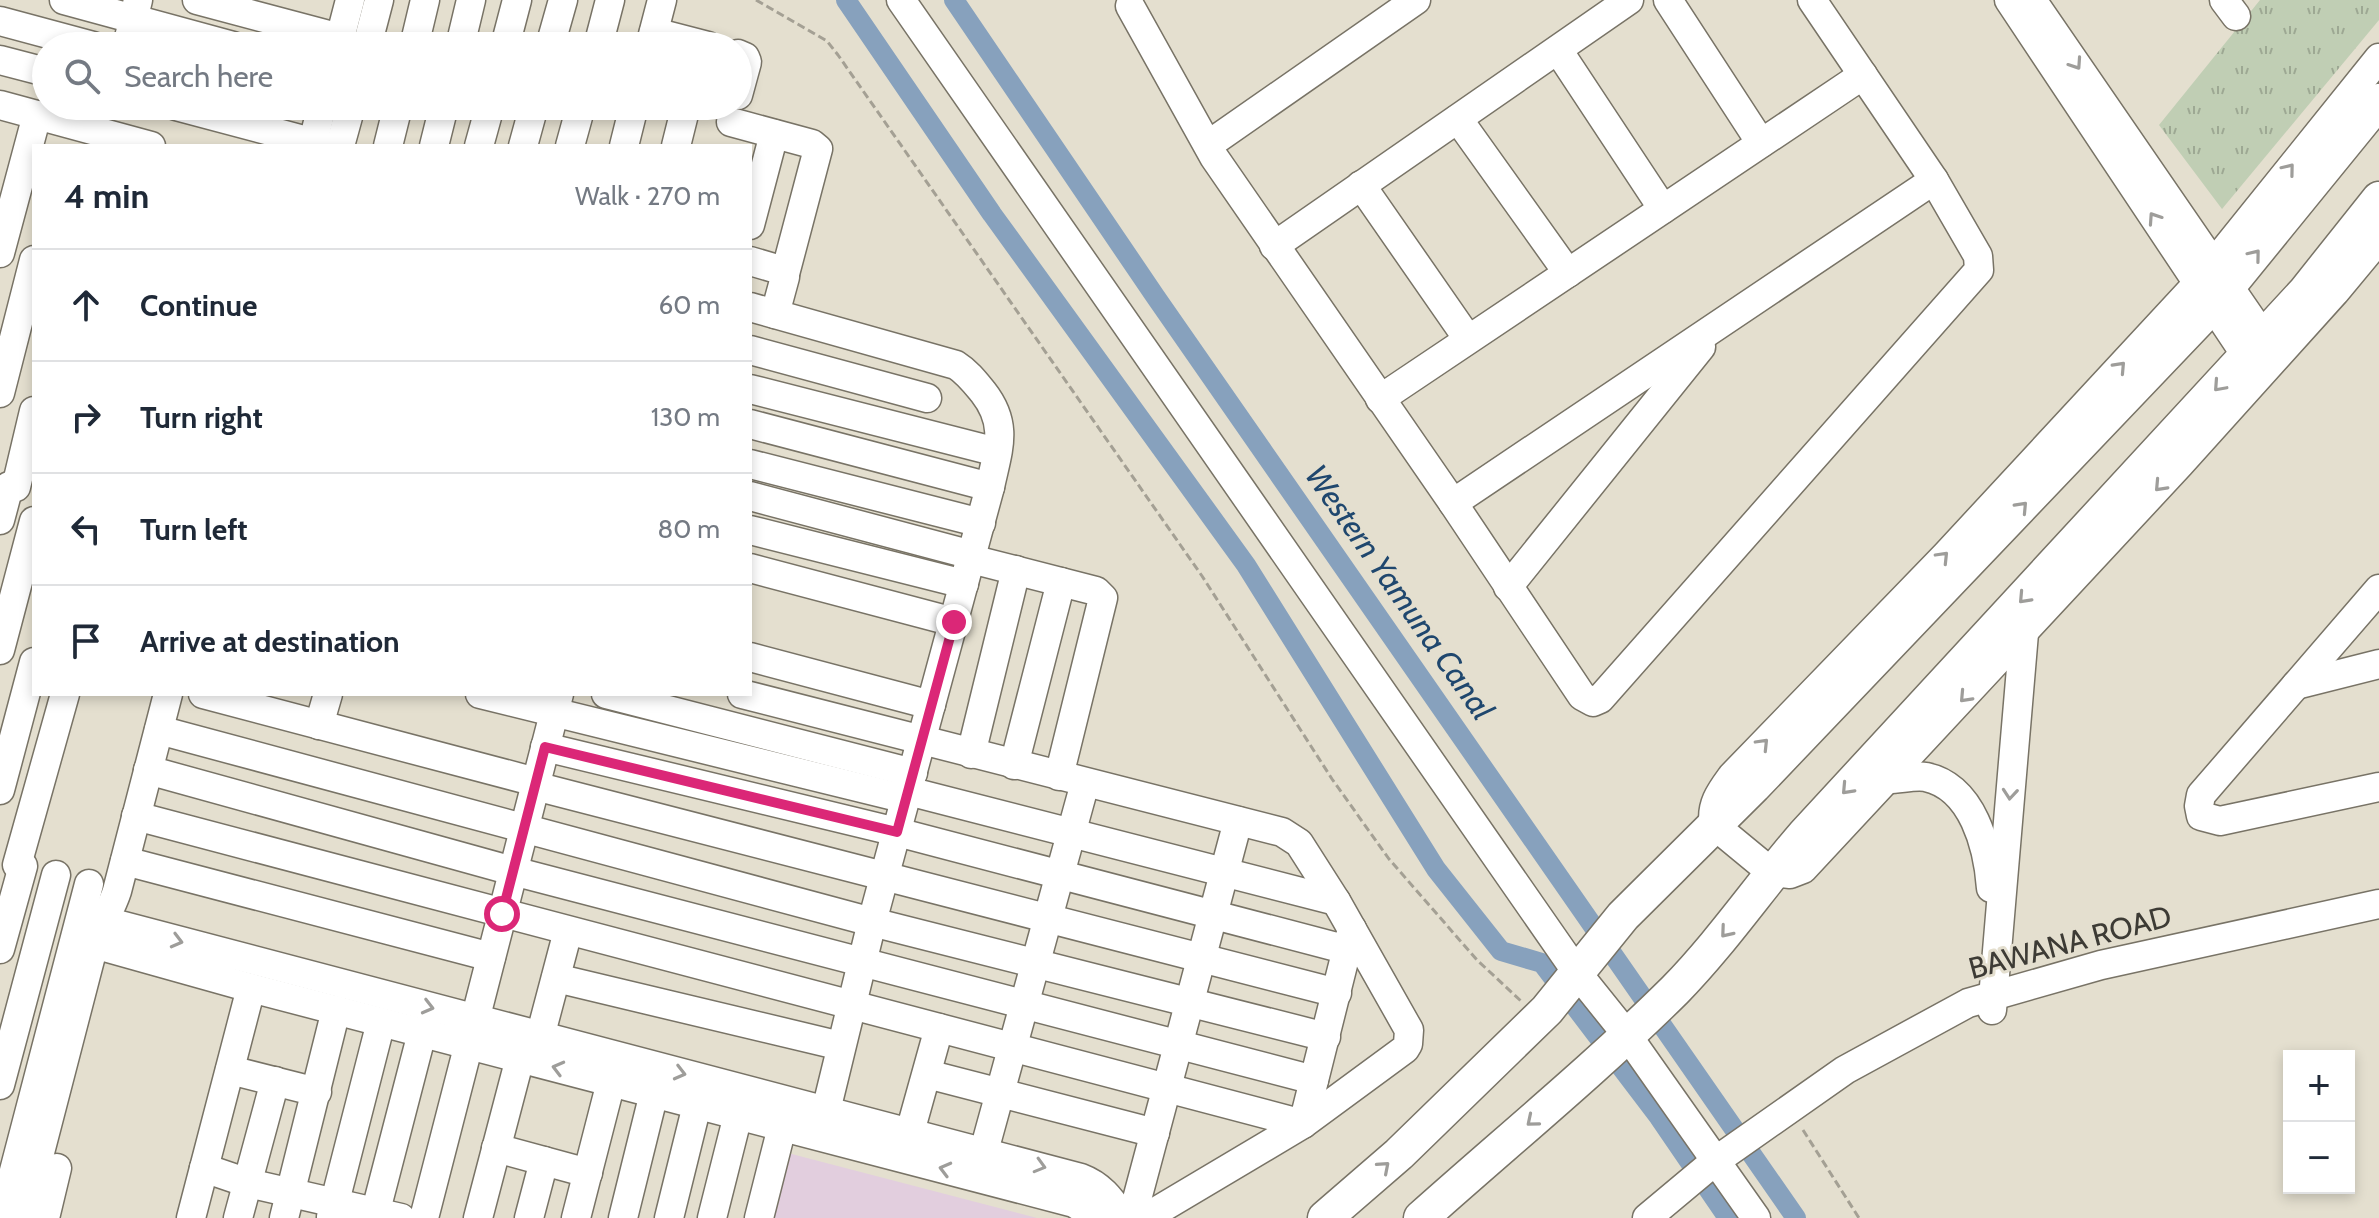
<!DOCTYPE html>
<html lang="en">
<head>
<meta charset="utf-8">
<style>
	body { margin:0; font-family:Cabin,sans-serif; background:#f6f6f7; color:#1f2937 }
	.controls { position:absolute; right:24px; bottom:24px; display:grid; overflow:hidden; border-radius:0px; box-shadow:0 4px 12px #0003 }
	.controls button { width:72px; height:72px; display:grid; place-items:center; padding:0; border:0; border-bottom:2px solid #e0e1e3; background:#fff; color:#1f2937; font:40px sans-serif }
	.stop { position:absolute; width:24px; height:24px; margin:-18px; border:6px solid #db2777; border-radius:50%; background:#fff }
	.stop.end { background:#db2777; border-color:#fff; box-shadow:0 2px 8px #0008 }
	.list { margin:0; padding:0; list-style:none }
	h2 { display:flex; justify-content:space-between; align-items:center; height:104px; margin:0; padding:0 32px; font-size:34px }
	h2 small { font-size:26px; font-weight:400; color:#747a83 }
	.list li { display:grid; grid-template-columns:52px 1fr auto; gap:24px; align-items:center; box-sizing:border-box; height:112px; padding:0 32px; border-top:2px solid #e0e1e3 }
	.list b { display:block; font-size:30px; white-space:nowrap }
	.list em { font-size:26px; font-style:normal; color:#747a83 }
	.icon { flex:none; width:44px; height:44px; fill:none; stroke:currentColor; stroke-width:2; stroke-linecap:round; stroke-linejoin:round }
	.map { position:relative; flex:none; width:2379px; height:1218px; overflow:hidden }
	.search { position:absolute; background:#fff; box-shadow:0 4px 12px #0003; left:32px; top:32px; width:720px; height:88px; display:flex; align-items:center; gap:20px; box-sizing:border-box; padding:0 28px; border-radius:44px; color:#747a83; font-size:30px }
	.panel { position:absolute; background:#fff; box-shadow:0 4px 12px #0003; left:32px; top:144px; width:720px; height:552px; border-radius:0px }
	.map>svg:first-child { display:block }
	.education { fill:#e2cede }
	.park { fill:url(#park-tufts) }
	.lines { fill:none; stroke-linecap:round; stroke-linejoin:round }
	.canal { stroke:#87a1bd; stroke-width:20 }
	.minor-casing { stroke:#787366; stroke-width:31 }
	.major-casing { stroke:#787366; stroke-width:37 }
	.path { stroke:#a4a094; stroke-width:3; stroke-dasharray:8 4; stroke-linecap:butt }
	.minor { stroke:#fff; stroke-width:28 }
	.major { stroke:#fff; stroke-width:34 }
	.oneway { stroke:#9e9d9a }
	.route { stroke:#db2777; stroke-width:10 }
	.labels { text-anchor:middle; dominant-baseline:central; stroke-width:6; stroke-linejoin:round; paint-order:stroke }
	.street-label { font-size:30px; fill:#3d3b35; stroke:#e4dfcf }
	.water-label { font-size:32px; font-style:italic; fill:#1f476e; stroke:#e4dfcf }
</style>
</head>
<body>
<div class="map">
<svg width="2379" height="1218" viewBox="0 0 2379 1218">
	<defs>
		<pattern id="park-tufts" width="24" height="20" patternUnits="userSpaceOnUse" patternTransform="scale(2)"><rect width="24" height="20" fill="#c0ceb4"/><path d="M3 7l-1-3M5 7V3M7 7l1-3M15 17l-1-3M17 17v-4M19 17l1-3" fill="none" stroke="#9da893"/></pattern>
	</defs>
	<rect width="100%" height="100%" fill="#e4dfcf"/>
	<path class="education" d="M784 1152 1037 1218H767Z"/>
	<path class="park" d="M2260 0H2379V20L2222 209 2159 125Z"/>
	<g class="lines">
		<g class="canal">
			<path d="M846 0 992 214 1246 565 1436 869 1501 951 1542 963 1659 1117 1728 1218"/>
			<path d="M954 0 1155 296 1796 1218"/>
		</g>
		<g class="minor-casing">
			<g id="minor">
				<path d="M64 0 233 46"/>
				<path d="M197 0 340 38"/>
				<path d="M901 0 1578 974 1627 1035 1756 1218"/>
				<path d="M1668 0 1761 143"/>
				<path d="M2009 0 2257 372"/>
				<path d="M2032 0 2274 352"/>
				<path d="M2224 0 2236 16"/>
				<path d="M1130 6 1214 157 1453 503 1582 696 1593 702 1600 699 1979 270 1978 256 1934 180 1812 0"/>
				<path d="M0 21 93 46"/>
				<path d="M654 32 708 46"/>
				<path d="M127 46 138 0"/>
				<path d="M338 46 350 0"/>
				<path d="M367 46 379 0"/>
				<path d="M414 46 425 0"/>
				<path d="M460 46 471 0"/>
				<path d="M505 46 517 0"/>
				<path d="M550 46 563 0"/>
				<path d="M598 46 610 0"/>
				<path d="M650 46 662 0"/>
				<path d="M1558 50 1663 209"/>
				<path d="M738 54 745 57 747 62 738 95"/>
				<path d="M2379 58 2198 283 1946 555 1732 776C1721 791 1710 805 1714 825L1771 872 1790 874 1803 869 2180 464 2335 292 2379 239"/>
				<path d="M0 60 46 72"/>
				<path d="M0 105 151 146"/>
				<path d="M176 106 326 146"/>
				<path d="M1458 119 1568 273"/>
				<path d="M731 122 812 144 818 149 785 274"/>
				<path d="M1208 145 1416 0"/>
				<path d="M312 146 322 106"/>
				<path d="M340 146 351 106"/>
				<path d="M388 146 398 106"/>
				<path d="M434 146 444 106"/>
				<path d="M479 146 490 106"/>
				<path d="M523 146 534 106"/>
				<path d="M570 146 581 106"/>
				<path d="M624 146 634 106"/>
				<path d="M676 146 686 106"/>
				<path d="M1361 185 1468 339"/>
				<path d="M750 225 774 134"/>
				<path d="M1274 246 1629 0"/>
				<path d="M0 253 37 115"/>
				<path d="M750 261 784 271 785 277 775 314"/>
				<path d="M750 307 956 365C967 372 974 381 983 392 1009 425 998 449 990 487L872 922 822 1127"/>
				<path d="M750 350 927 398"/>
				<path d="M750 389 997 452"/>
				<path d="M0 393 34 260"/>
				<path d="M1380 399 1863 75"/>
				<path d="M750 424 990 487"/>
				<path d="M750 464 981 523"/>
				<path d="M16 487 34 411"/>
				<path d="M750 496 972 555"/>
				<path d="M1453 503 1934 180"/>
				<path d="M0 520 9 486"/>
				<path d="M750 530 964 584"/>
				<path d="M971 559 1096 591 1103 598 1059 776"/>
				<path d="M750 568 954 622"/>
				<path d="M1508 587 1701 347"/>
				<path d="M2379 589 2201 795 2199 806 2201 816 2220 821 2379 787"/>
				<path d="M0 650 34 521"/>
				<path d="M750 657 931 705"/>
				<path d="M2296 685 2379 664"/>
				<path d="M203 694 536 782"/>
				<path d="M480 694 906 799"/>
				<path d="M606 694 913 773"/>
				<path d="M742 694 1282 832 1299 843 1336 901 1409 1030 1408 1044 1405 1049 1303 1124 1145 1218"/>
				<path d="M319 725 328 694"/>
				<path d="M159 730 872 922 1326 1037"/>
				<path d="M545 747 897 832 1348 950"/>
				<path d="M971 754 1016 570"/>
				<path d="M1014 765 1061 582"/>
				<path d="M148 770 513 871 1314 1080"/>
				<path d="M1889 779C1900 779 1915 775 1926 777 1973 787 1988 847 1991 888"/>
				<path d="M535 786 1337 993"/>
				<path d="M0 790 34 662"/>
				<path d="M908 791 1336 901"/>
				<path d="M136 816 1303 1124 1352 929"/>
				<path d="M125 861 491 957"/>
				<path d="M17 865 65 694"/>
				<path d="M101 920 1081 1178C1102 1186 1111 1200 1124 1218"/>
				<path d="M94 944 251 988 1074 1203 1098 1218"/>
				<path d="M0 949 23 866"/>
				<path d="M556 978 841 1046"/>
				<path d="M1992 1010 2024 633"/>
				<path d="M540 1037 568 931"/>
				<path d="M230 1070 317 1092"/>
				<path d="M927 1074 1155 1133"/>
				<path d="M0 1085 56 875"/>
				<path d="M910 1132 939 1028"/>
				<path d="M496 1148 588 1173"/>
				<path d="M984 1151 1085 783"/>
				<path d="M204 1168 248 1183 401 1218"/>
				<path d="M9 1190 89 884"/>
				<path d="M0 1212 23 1218"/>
				<path d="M331 1217 381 1022"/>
				<path d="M23 1218 94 944C100 925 111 910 117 891L168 694"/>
				<path d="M45 1218 57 1168"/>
				<path d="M191 1218 251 988"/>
				<path d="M238 1218 275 1081"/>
				<path d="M284 1218 336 1010"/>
				<path d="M374 1218 422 1033"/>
				<path d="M424 1218 559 694"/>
				<path d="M478 1218 520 1058"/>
				<path d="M529 1218 544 1161"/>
				<path d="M576 1218 611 1082"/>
				<path d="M623 1218 654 1093"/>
				<path d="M669 1218 697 1105"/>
				<path d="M712 1218 738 1115"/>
				<path d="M759 1218 782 1127"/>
				<path d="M1132 1218 1238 821"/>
				<path d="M1647 1218 1714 1162 1845 1070 1968 1003 2101 965 2379 904"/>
			</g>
		</g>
		<g class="major-casing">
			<g id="major">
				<path d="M1325 1218 1399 1154 1547 1010 1623 916 1754 786 2213 305 2379 101"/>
				<path d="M1421 1218C1506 1142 1594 1070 1675 990 1722 942 1760 886 1804 835L2305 292 2379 199"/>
			</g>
		</g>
		<g class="path">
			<path d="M756 0 827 41 838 55 1202 576 1332 779 1389 859 1477 960 1521 1001"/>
			<path d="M1803 1130 1859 1218"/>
		</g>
		<use href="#minor" class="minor"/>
		<use href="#major" class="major"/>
	</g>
	<defs><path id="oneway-chevron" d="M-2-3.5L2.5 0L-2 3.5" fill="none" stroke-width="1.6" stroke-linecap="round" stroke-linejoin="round" transform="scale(2)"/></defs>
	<g class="oneway">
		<use href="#oneway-chevron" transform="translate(2076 64) rotate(56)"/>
		<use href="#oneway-chevron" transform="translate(2289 169) rotate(-51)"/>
		<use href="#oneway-chevron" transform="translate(2154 218) rotate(-124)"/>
		<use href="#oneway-chevron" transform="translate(2255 255) rotate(-51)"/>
		<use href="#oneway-chevron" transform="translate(2120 367) rotate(-47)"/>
		<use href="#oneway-chevron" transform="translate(2219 386) rotate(132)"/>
		<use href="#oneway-chevron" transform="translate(2160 486) rotate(133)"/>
		<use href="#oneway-chevron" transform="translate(2022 507) rotate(-47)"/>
		<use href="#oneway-chevron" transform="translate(1943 557) rotate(-46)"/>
		<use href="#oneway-chevron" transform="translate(2024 598) rotate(133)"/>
		<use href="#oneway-chevron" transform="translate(1965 697) rotate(133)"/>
		<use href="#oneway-chevron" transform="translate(1763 744) rotate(-46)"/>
		<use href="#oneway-chevron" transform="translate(1847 789) rotate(133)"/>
		<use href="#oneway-chevron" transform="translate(2010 794) rotate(95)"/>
		<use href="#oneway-chevron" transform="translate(1726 932) rotate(130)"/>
		<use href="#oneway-chevron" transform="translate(177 941) rotate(15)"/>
		<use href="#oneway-chevron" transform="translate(428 1007) rotate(14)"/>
		<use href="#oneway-chevron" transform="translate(558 1068) rotate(-165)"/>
		<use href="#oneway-chevron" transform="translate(680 1073) rotate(14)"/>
		<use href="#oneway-chevron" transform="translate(1532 1121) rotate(140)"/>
		<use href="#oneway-chevron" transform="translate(1040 1166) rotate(16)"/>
		<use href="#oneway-chevron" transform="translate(1384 1167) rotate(-41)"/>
		<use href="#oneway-chevron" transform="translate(945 1169) rotate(-165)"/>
	</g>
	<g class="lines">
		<path class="route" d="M502 914 545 747 897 832 954 622"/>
	</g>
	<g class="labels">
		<g class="street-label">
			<text transform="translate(2070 942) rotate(-15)">BAWANA ROAD</text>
		</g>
		<g class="water-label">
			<text transform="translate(1400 592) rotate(55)">Western Yamuna Canal</text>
		</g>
	</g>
</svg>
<div class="controls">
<button>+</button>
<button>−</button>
</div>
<div class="stop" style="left:502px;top:914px"></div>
<div class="stop end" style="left:954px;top:622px"></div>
<div class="search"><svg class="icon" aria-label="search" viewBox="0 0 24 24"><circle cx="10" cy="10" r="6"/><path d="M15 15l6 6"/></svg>Search here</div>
<section class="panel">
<h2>4 min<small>Walk · 270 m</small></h2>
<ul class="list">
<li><svg class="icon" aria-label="ahead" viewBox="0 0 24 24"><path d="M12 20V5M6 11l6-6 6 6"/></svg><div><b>Continue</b></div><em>60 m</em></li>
<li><svg class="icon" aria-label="right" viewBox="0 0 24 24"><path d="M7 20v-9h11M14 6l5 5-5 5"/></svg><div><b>Turn right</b></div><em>130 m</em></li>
<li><svg class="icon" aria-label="left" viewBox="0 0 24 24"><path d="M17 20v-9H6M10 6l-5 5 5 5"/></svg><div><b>Turn left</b></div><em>80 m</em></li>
<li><svg class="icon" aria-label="arrive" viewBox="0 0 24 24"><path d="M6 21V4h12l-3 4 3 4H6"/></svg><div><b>Arrive at destination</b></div></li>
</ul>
</section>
</div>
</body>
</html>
